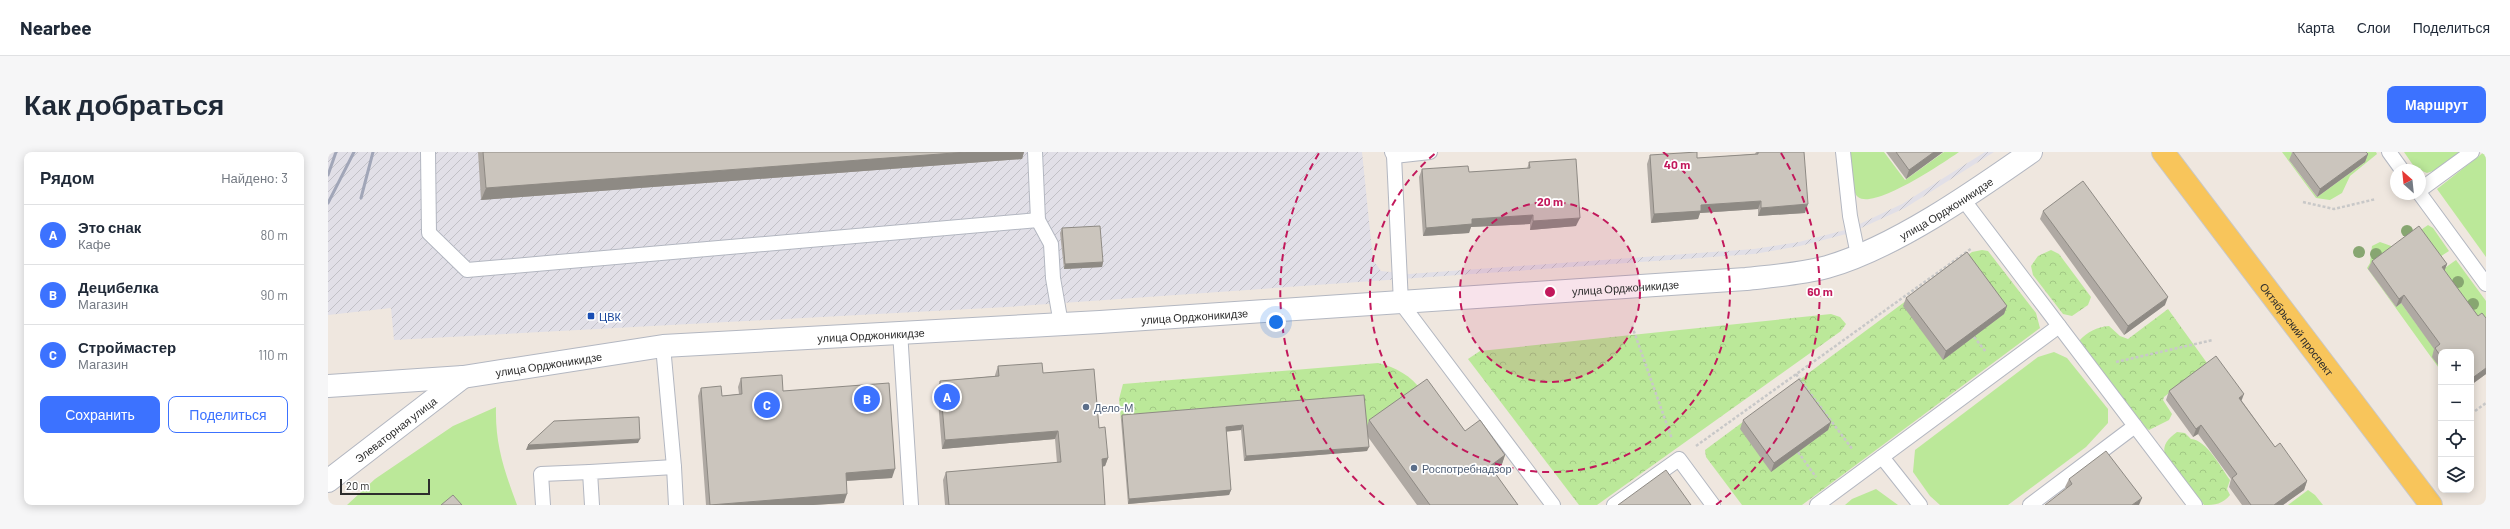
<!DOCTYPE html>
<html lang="ru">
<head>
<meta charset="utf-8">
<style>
	body { margin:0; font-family:Barlow,sans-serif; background:#f6f6f7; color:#1f2937 }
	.controls { position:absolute; right:12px; bottom:12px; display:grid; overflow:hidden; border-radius:8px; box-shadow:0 2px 10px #0003 }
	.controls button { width:36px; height:36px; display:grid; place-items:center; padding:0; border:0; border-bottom:1px solid #e0e1e3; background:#fff; color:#1f2937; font:20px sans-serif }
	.compass { position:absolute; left:2062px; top:12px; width:36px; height:36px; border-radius:50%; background:#fff; box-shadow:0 2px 10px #0003; rotate:333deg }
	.scale { position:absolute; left:12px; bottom:10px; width:90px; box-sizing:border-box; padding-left:4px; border:2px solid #2d2d2d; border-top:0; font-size:11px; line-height:14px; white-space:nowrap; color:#2d2d2d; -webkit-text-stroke:3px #fff; paint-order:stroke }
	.you { position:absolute; left:948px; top:170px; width:14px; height:14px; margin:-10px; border:3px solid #fff; border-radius:50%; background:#1a73e8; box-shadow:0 0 0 6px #1a73e833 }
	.badge { display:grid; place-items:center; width:26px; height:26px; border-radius:50%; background:#3c72ff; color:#fff; font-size:13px; font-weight:700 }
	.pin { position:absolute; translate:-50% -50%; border:2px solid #fff; box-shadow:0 1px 4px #0006 }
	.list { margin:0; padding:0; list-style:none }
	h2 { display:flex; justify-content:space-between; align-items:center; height:52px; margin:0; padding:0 16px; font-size:17px }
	h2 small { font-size:13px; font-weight:400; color:#747a83 }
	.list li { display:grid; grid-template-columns:26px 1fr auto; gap:12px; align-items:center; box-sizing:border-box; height:60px; padding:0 16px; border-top:1px solid #e0e1e3 }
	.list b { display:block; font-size:15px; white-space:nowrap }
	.list p { margin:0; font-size:13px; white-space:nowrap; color:#747a83 }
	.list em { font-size:13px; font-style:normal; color:#747a83 }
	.actions { display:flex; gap:8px; padding:12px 16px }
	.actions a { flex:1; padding:9px 0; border:1px solid #3c72ff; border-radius:8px; text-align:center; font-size:14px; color:#3c72ff }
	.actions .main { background:#3c72ff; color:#fff }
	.icon { flex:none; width:22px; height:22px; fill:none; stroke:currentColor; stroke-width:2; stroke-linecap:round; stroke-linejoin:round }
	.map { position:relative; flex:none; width:2158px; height:353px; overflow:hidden; border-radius:8px }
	header { display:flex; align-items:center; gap:24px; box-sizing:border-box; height:56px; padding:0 20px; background:#fff; border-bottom:1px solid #e0e1e3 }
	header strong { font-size:19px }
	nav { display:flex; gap:22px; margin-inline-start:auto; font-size:14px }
	.intro { display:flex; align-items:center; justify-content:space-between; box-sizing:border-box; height:96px; padding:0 24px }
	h1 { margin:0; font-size:28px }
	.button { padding:10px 18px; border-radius:8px; background:#3c72ff; color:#fff; font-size:14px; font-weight:700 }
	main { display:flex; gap:24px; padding:0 24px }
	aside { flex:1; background:#fff; border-radius:8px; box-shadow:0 2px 10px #0003 }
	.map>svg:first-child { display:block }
	.industrial { fill:url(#industrial-furrows) }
	.grass { fill:#bbe899 }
	.forest { fill:url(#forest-crowns) }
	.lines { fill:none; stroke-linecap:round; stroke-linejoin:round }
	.lane-casing { stroke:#b3b7c1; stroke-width:16 }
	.secondary-casing { stroke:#b3b7c1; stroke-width:24 }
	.primary-casing { stroke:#c8c8c8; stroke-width:24 }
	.path { stroke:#c8c8c8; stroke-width:2.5; stroke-dasharray:3 2; stroke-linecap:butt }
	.lane { stroke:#fff; stroke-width:14 }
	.secondary { stroke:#fff; stroke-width:22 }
	.primary { stroke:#f8c55b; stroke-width:22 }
	.rail { stroke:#a1a6b8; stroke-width:3 }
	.tree { fill:#87a671 }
	.wall { fill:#afa9a3 }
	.shaded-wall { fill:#8e8a84 }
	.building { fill:#cbc5bd; stroke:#8e8a84 }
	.ring { fill:none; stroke:#c2185b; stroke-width:2; stroke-dasharray:7 5 }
	.transit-dot { fill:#1a4fb4; stroke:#fff; stroke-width:1.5 }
	.service-dot { fill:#5c6f8a; stroke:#fff; stroke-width:1.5 }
	.labels { text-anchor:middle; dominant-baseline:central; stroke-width:3.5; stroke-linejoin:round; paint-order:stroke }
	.street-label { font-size:11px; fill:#2d2d2d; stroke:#fff }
	.transit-label { font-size:11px; fill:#164399; stroke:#fff; text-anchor:start }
	.service-label { font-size:11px; fill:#4e5e75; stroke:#fff; text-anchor:start }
	.centre { fill:#c2185b; stroke:#fff; stroke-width:2 }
	.ring-label { font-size:12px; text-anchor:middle; font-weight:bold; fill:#c2185b; stroke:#fff; stroke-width:3.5; stroke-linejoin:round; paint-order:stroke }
</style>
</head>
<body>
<header>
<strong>Nearbee</strong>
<nav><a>Карта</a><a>Слои</a><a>Поделиться</a></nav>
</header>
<div class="intro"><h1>Как добраться</h1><a class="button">Маршрут</a></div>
<main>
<aside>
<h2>Рядом<small>Найдено: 3</small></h2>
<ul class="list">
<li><span class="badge">A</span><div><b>Это снак</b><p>Кафе</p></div><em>80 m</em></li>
<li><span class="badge">B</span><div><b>Децибелка</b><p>Магазин</p></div><em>90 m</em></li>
<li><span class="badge">C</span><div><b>Строймастер</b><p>Магазин</p></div><em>110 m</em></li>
</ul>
<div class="actions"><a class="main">Сохранить</a><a>Поделиться</a></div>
</aside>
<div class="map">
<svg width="2158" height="353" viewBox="0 0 2158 353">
	<defs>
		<pattern id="industrial-furrows" width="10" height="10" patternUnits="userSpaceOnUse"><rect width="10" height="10" fill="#e1dfe7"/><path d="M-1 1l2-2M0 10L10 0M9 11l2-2" fill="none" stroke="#c1c0c6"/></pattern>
		<pattern id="forest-crowns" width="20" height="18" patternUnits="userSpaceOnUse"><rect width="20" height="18" fill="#bbe899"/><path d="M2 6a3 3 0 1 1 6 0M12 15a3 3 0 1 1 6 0" fill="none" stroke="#a1c784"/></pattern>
	</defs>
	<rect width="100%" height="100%" fill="#efe7df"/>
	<path class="industrial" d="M0 0H1034L1045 108 1053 119 1081 122 1426 97 1471 90 1521 77 1574 52 1657 0H1666L1577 56 1522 81 1472 94 1426 102 679 155 66 188 63 156 0 163Z"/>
	<g class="grass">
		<path d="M1521 0H1556L1577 28 1616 0H1631C1615 11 1546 58 1530 45 1523 40 1522 9 1521 0Z"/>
		<path d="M1954 0H1963L1966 4 1961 8 1989 45 2036 11 2029 0H2048L2049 2 2022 24 2014 41 2002 48 1988 46Z"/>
		<path d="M2076 0H2132L2108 18 2099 21 2087 16Z"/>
		<path d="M2156 0H2158V105L2109 37Z"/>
		<path d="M2100 73 2105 76 2121 99 2107 108 2041 118 2068 155 2073 151 2109 200 2113 219 2039 116 2042 111 2044 94 2052 90 2066 95 2071 93Z"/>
		<path d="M2128 108 2158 149V167L2152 171 2114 118Z"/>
		<path d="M1726 200 1739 206 1780 257V271L1758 295 1680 353H1612L1602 344 1585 320 1587 298 1710 205Z"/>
		<path d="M168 255C167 292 176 318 189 353H19L47 327 125 274Z"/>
		<path d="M1548 337 1570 353H1517L1524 347Z"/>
		<path d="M1980 338 1987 343 1995 353H1960Z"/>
	</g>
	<g class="forest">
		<path d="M1654 98 1660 99 1708 161 1712 176 1474 353H1414L1378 305 1377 298 1644 100Z"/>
		<path d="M1723 98 1731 102 1763 145 1760 153 1744 164 1735 162 1705 123 1703 114 1710 104Z"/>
		<path d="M1840 157 1879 211 1836 245 1835 248 1844 262 1841 268 1821 278 1813 272 1751 189C1759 180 1769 175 1781 174L1792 184 1800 187Z"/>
		<path d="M1503 162 1512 165 1518 172 1513 179 1269 353H1251L1140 207 1152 199Z"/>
		<path d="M1050 211C1068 215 1083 224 1094 239L1037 281 793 268 791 247 795 232Z"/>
		<path d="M1849 280 1857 281 1863 287C1879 288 1893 316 1902 328L1899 337 1902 343C1895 352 1887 353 1876 353L1837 304C1834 292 1840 287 1849 280Z"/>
	</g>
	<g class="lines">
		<g class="lane-casing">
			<g id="lane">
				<path d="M100 0 101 81 139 118 710 68"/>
				<path d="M707 0 710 68 723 92 725 126 733 172"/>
				<path d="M1064 0 1066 4 1073 151 1225 353"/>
				<path d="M1515 0 1522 64 1530 103"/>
				<path d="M2061 0 2074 18"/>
				<path d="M1066 4 1102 0"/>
				<path d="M2092 38 2144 0"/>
				<path d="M2092 42 2158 132"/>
				<path d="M1634 46 1867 353"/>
				<path d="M572 179 583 353"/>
				<path d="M335 194 346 315"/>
				<path d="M1554 305 1592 353"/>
				<path d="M215 353 213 322 262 320"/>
				<path d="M264 353 262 320 346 315 348 353"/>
				<path d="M1286 353 1351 307 1385 353"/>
				<path d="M1489 353 1731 174"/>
				<path d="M1702 353 1807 274"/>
			</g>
		</g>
		<g class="secondary-casing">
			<g id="secondary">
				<path id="s1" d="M0 234 135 225 335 194 772 170 1418 127C1445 124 1473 122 1499 115 1566 96 1646 40 1703 0"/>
				<path id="s2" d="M0 329 135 225"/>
			</g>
		</g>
		<g class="primary-casing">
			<g id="primary">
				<path id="s3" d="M1835 0 2103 353"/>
			</g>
		</g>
		<g class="path">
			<path d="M1975 50 2006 57 2048 47"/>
			<path d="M1304 174 1344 287"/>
			<path d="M1646 185 1658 200"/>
			<path d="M1788 210 1885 188"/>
			<path d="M1468 222 1525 298"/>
			<path d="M2143 262 2158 251"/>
			<path d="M1368 294 1644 96"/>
			<path d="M1470 300 1488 325"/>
		</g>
		<use href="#lane" class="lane"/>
		<use href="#secondary" class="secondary"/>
		<use href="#primary" class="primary"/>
		<g class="rail">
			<path d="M0 23 8 0"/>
			<path d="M33 46 45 0"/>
			<path d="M0 51 26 0"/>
		</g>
	</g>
	<g class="tree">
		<circle cx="2079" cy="79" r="6"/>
		<circle cx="2031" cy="100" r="6"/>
		<circle cx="2048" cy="102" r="6"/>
		<circle cx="2130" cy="130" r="6"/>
		<circle cx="2145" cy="152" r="6"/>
	</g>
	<g class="wall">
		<path d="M150 0H696L694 7 153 48Z"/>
		<path d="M1428 0H1476L1477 61 1430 64V57L1372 61 1370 67 1323 71 1319 12 1322 3 1369 6 1427 2Z"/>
		<path d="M1558 0H1615L1578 27Z"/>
		<path d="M1963 0H2038L2040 2 2037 10 1989 45 1961 8 1964 1Z"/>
		<path d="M1201 10 1248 74 1202 78V72L1143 75 1141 81 1095 84 1091 25 1094 17 1141 20 1199 17Z"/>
		<path d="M1715 59 1837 153 1796 183 1712 67Z"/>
		<path d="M734 76 775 110 774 115 736 117 732 81Z"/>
		<path d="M2044 109 2119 112 2116 119 2150 164 2158 166V222L2143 233V200H2113V217L2104 205 2106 197 2073 151 2068 155 2040 117Z"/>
		<path d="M1578 146 1679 154 1676 162 1615 208 1575 154Z"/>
		<path d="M670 214 715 221 771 276 780 306 777 314 774 315 777 353H617L615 328 618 320 729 311 727 287 614 297 609 237 612 229 667 224V223Z"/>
		<path d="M413 226 455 239 564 326 518 329 516 351 485 353H378L370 244 373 236 394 244 411 242 410 235Z"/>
		<path d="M1841 239 1914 249 1947 295 1979 329 1976 338 1955 353H1914L1901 335 1903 327 1870 282 1865 285 1838 248Z"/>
		<path d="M794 263 1039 274 1041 268 1137 279 1177 303 1173 315 1166 320 1190 353H1089L1040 285 1039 299 916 309 913 278 898 279 903 338 901 343 800 352 793 268Z"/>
		<path d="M1415 268 1503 270 1500 278 1443 320 1412 277Z"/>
		<path d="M1741 327 1811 353 1738 336 1737 335Z"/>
	</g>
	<g class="shaded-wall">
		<path d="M639 0H696L694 7 153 48 158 36Z"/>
		<path d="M1606 0H1615L1578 27 1581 18Z"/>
		<path d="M2040 2 2037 10 1989 45 1992 37Z"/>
		<path d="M1433 49 1430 57 1372 61 1370 67 1323 71 1326 62 1373 53Z"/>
		<path d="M1480 52 1477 61 1430 64 1433 56Z"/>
		<path d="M1205 63 1202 72 1143 75 1141 81 1095 84 1098 76 1144 67Z"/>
		<path d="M1252 66 1248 74 1202 78 1205 69Z"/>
		<path d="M775 110 774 115 736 117 737 112Z"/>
		<path d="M2119 112 2116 120 2114 115Z"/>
		<path d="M2076 143 2073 151 2068 155 2071 147Z"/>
		<path d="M1840 145 1837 153 1796 183 1800 174Z"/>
		<path d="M1679 154 1676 162 1615 208 1618 199Z"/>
		<path d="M2158 216V222L2143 233V227Z"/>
		<path d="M1916 242 1913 250 1911 246Z"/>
		<path d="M1503 270 1500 278 1443 320 1446 311Z"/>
		<path d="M915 273 913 278 896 280 898 275Z"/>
		<path d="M1873 273 1870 282 1865 285 1868 277Z"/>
		<path d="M730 279 727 287 614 297 617 288Z"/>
		<path d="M312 287 310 291 198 298 200 293Z"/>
		<path d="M1041 295 1039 299 916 309 918 304Z"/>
		<path d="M1177 303 1173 315 1157 326 1162 314Z"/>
		<path d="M780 306 777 314 771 315 774 307Z"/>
		<path d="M567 317 564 326 515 329 518 321Z"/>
		<path d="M1979 329 1976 338 1955 353H1946Z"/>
		<path d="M903 338 901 343 800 352 801 347Z"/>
		<path d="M519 342 516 351 485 353H382Z"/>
		<path d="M1814 346 1811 353H1804Z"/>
	</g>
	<g class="building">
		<path d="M155 0H639L158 36Z"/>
		<path d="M1369 0V6L1430 2V0H1476L1480 52 1433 56V49L1373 53V59L1326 62 1322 3Z"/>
		<path d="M1568 0H1606L1581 18Z"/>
		<path d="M1965 0H2038L2040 2 1992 37Z"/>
		<path d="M1248 7 1252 66 1205 69V63L1144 67V72L1098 76 1094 17 1140 14 1141 20 1202 16 1201 10Z"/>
		<path d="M1755 29 1840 145 1800 174 1715 59Z"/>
		<path d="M772 74 775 110 737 112 734 76Z"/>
		<path d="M2091 74 2119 112 2114 115 2150 164 2154 161 2158 166V216L2143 227V200H2113V205L2107 196 2112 192 2076 143 2071 147 2044 109Z"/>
		<path d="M1639 100 1679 154 1618 199 1578 146Z"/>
		<path d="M1888 204 1916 242 1911 246 1947 295 1952 291 1979 329 1946 353H1923L1904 326 1909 322 1873 273 1868 277 1841 239Z"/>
		<path d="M714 211 715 221 766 217 771 276 777 275 780 306 774 307 777 353H621L618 320 733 310 730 279 617 288 612 229 671 224 670 214Z"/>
		<path d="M454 223 455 239 561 231 567 317 518 321 519 342 382 353 373 236 393 234 394 244 414 242 413 226Z"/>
		<path d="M1099 227 1137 279 1152 268 1177 303 1162 314 1190 353H1102L1041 268Z"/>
		<path d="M1471 227 1503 270 1446 311 1415 268Z"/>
		<path d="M1036 243 1041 295 918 304 915 273 898 275 903 338 801 347 794 263Z"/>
		<path d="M311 265 312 287 200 293 226 269Z"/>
		<path d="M1778 299 1814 346 1804 353H1717L1744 332 1741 327Z"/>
		<path d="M1338 318 1363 353H1290Z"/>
		<path d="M125 343 134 353H113Z"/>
	</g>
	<circle cx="1222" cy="140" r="90" fill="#c2185b" fill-opacity=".12"/>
	<g class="ring">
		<circle cx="1222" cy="140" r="90"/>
		<path d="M1335 0A180 180 0 1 1 1109 0"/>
		<path d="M1056 353A270 270 0 0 1 991 1M1453 1A270 270 0 0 1 1388 353"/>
	</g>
	<rect class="transit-dot" x="259" y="160" width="8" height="8" rx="2"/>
	<g class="service-dot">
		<circle cx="758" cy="255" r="4"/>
		<circle cx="1086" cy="316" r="4"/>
	</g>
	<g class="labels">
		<g class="street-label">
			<text stroke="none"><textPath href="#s1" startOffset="1638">улица Орджоникидзе</textPath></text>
			<text stroke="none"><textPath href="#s1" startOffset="1302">улица Орджоникидзе</textPath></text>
			<text stroke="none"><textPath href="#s1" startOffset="870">улица Орджоникидзе</textPath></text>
			<text stroke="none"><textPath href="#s3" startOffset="222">Октябрьский проспект</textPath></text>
			<text stroke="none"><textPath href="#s1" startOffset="546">улица Орджоникидзе</textPath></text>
			<text stroke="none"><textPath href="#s1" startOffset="222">улица Орджоникидзе</textPath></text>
			<text stroke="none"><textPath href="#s2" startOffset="85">Элеваторная улица</textPath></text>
		</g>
		<g class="transit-label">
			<text x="271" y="164">ЦВК</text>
		</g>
		<g class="service-label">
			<text x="766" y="255">Дело-М</text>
			<text x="1094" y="316">Роспотребнадзор</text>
		</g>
	</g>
	<circle cx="1222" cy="140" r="6" class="centre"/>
	<g class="ring-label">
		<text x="1349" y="17">40 m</text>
		<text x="1222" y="54">20 m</text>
		<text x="1492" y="144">60 m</text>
	</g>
</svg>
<div class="controls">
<button>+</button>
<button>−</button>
<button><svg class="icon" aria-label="locate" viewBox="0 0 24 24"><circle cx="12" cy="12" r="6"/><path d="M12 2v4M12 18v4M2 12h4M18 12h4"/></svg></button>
<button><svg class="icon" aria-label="layers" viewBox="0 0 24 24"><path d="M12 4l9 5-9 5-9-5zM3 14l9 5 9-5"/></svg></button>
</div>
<svg class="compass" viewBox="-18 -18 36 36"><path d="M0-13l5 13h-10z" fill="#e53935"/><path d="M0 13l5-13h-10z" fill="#747a83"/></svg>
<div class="scale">20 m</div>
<div class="you"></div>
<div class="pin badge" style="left:619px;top:245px">A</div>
<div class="pin badge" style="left:539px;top:247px">B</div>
<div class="pin badge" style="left:439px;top:253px">C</div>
</div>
</main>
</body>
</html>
